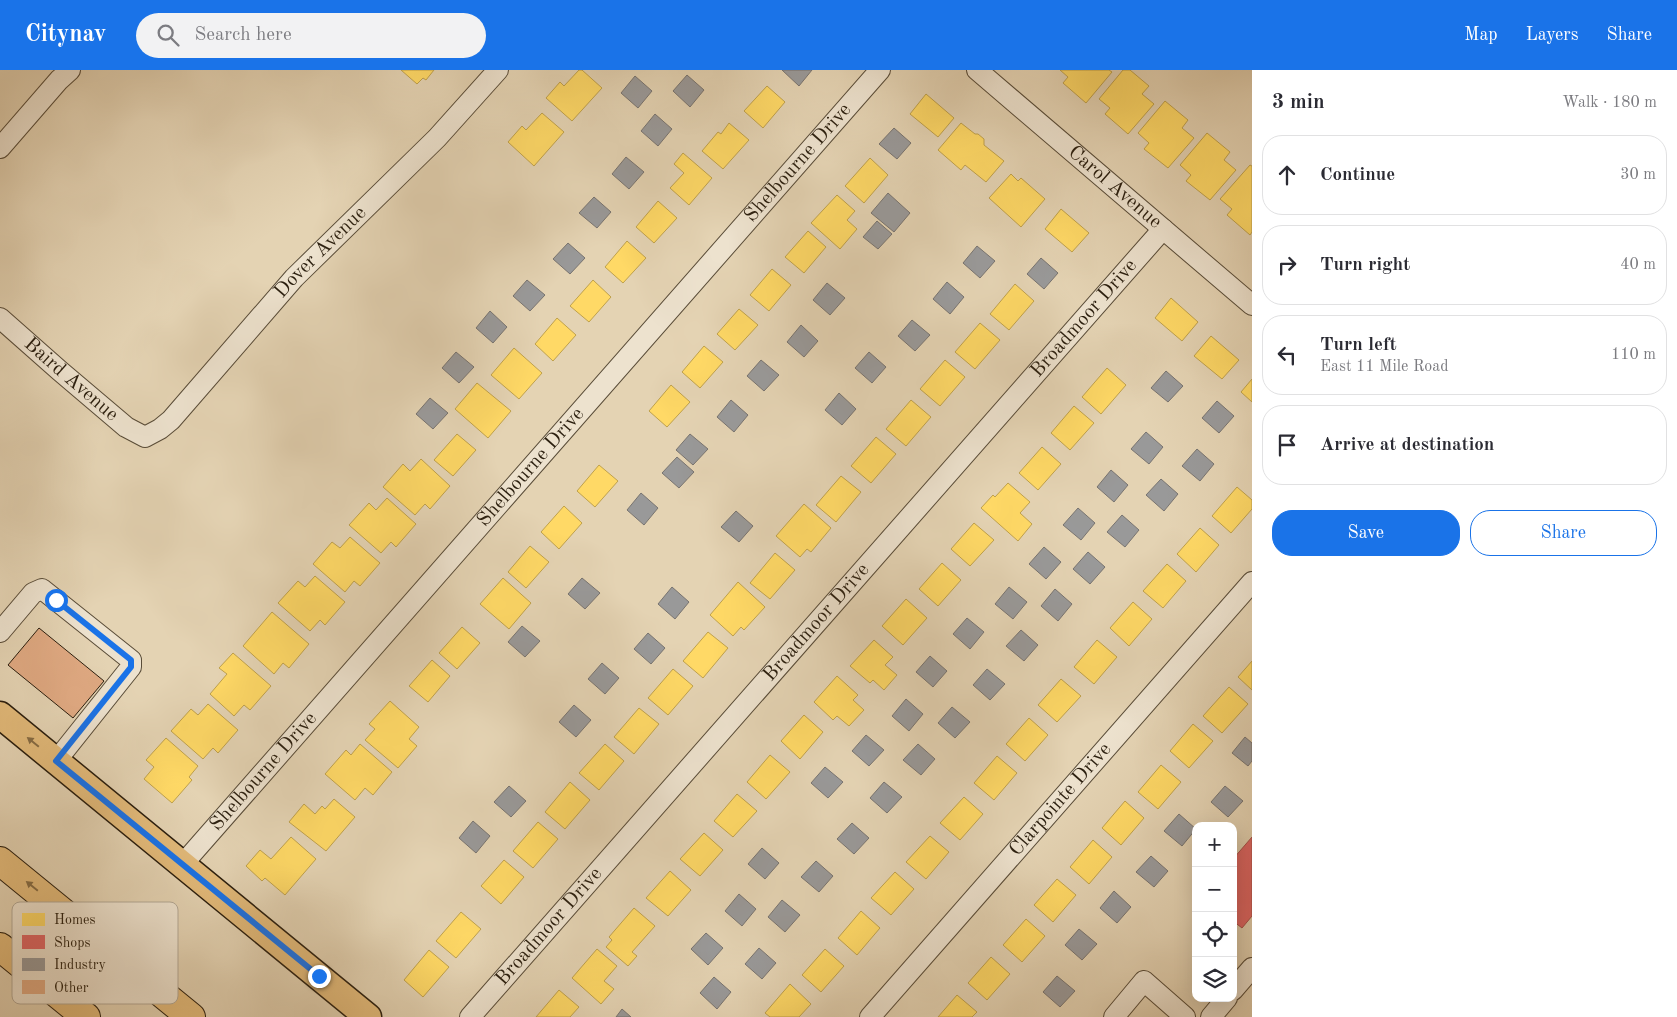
<!DOCTYPE html>
<html lang="en">
<head>
<meta charset="utf-8">
<style>
	body { margin:0; font-family:"Old Standard TT",serif; background:#f2f2f3; color:#2b2b33 }
	.controls { position:absolute; right:15px; bottom:15px; display:grid; overflow:hidden; border-radius:10px; box-shadow:0 5px 20px #0002 }
	.controls button { width:45px; height:45px; display:grid; place-items:center; padding:0; border:0; border-bottom:1px solid #e1e1e2; background:#fff; color:#2b2b33; font:25px sans-serif }
	.stop { position:absolute; width:15px; height:15px; margin:-11px; border:4px solid #1a73e8; border-radius:50%; background:#fff }
	.stop.end { background:#1a73e8; border-color:#fff; box-shadow:0 1px 5px #0008 }
	.list { margin:0; padding:0; list-style:none }
	h2 { display:flex; justify-content:space-between; align-items:center; height:65px; margin:0; padding:0 20px; font-size:21px }
	h2 small { font-size:16px; font-weight:400; color:#7c7c81 }
	.list li { display:grid; grid-template-columns:32px 1fr auto; gap:15px; align-items:center; box-sizing:border-box; height:80px; margin:0 10px 10px; padding:0 10px; border:1px solid #e1e1e2; border-radius:20px }
	.list b { display:block; font-size:19px; white-space:nowrap }
	.list p { margin:0; font-size:16px; white-space:nowrap; color:#7c7c81 }
	.list em { font-size:16px; font-style:normal; color:#7c7c81 }
	.actions { display:flex; gap:10px; padding:15px 20px }
	.actions a { flex:1; padding:11px 0; border:1px solid #1a73e8; border-radius:20px; text-align:center; font-size:18px; color:#1a73e8 }
	.actions .main { background:#1a73e8; color:#fff }
	.icon { flex:none; width:28px; height:28px; fill:none; stroke:currentColor; stroke-width:2; stroke-linecap:round; stroke-linejoin:round }
	.map { position:relative; flex:none; width:1252px; height:947px; overflow:hidden }
	header { display:flex; align-items:center; gap:30px; box-sizing:border-box; height:70px; padding:0 25px; background:#1a73e8; color:#fff }
	header strong { font-size:24px }
	nav { display:flex; gap:28px; margin-inline-start:auto; font-size:18px }
	.search { width:350px; height:45px; background:#f2f2f3; display:flex; align-items:center; gap:12px; box-sizing:border-box; padding:0 18px; border-radius:28px; color:#7c7c81; font-size:19px }
	main { display:flex }
	aside { flex:1; background:#fff }
	.map>svg:first-child { display:block }
	.homes { fill:#ffd966; stroke:#bfa14c }
	.shops { fill:#e06666; stroke:#aa514c }
	.industry { fill:#999; stroke:#787470 }
	.building { fill:#e0aa83; stroke:#2b1f0f }
	.lines { fill:none; stroke-linecap:round; stroke-linejoin:round }
	.minor-casing { stroke:#594c38; stroke-width:22 }
	.major-casing { stroke:#2b1f0f; stroke-width:29 }
	.highway-casing { stroke:#2b1f0f; stroke-width:30 }
	.minor { stroke:#ede2ce; stroke-width:20 }
	.major { stroke:#e2ba7a; stroke-width:26 }
	.highway { stroke:#e2ba7a; stroke-width:28 }
	.oneway { fill:#866c44 }
	.route { stroke:#1a73e8; stroke-width:6 }
	.labels { text-anchor:middle; dominant-baseline:central; stroke-width:5; stroke-linejoin:round; paint-order:stroke }
	.street-label { font-size:20px; fill:#2b1f0f; stroke:#ede2ce }
	.key { fill:#ede2ce; stroke:#b3a895; stroke-width:1 }
	.key-label { font-size:14px; fill:#2b1f0f }
</style>
</head>
<body>
<header>
<strong>Citynav</strong>
<div class="search"><svg class="icon" aria-label="search" viewBox="0 0 24 24"><circle cx="10" cy="10" r="6"/><path d="M15 15l6 6"/></svg>Search here</div>
<nav><a>Map</a><a>Layers</a><a>Share</a></nav>
</header>
<main>
<div class="map">
<svg width="1252" height="947" viewBox="0 0 1252 947">
	<rect width="100%" height="100%" fill="#e4d3b3"/>
	<filter id="stains"><feTurbulence type="fractalNoise" baseFrequency=".004" numOctaves="4"/><feColorMatrix values="0 0 0 0 .2 0 0 0 0 .09 0 0 0 0 .02 0 0 0 .5 -.17"/></filter>
	<radialGradient id="worn" r=".72"><stop offset=".6" stop-color="#630" stop-opacity="0"/><stop offset="1" stop-color="#630" stop-opacity=".3"/></radialGradient>
	<g class="homes">
		<path d="M401 0H434L426 10 423 8 417 14Z"/>
		<path d="M579 0H582L602 18 572 51 546 28 560 12 564 16Z"/>
		<path d="M1060 0H1109L1112 2 1086 33 1063 13 1068 7Z"/>
		<path d="M1123 0H1130L1149 16 1142 24 1154 34 1128 64 1105 44 1110 38 1099 29Z"/>
		<path d="M767 16 785 32 763 58 744 41Z"/>
		<path d="M926 24 954 48 938 67 910 44Z"/>
		<path d="M1165 31 1188 50 1182 58 1194 68 1168 98 1144 79 1149 73 1138 63Z"/>
		<path d="M542 43 564 62 534 96 508 72 522 56 526 60Z"/>
		<path d="M729 53 749 70 723 99 702 81 718 62 721 64Z"/>
		<path d="M961 53 975 64H978L984 69V75L1004 91 986 112 965 95 961 100 938 80Z"/>
		<path d="M1207 63 1230 82 1224 90 1236 100 1210 130 1186 111 1191 105 1180 95Z"/>
		<path d="M683 83 712 108 689 135 670 118 684 103 674 94Z"/>
		<path d="M870 88 888 105 864 133 845 116Z"/>
		<path d="M1250 95 1252 96V162L1250 165 1227 145 1232 139 1220 129Z"/>
		<path d="M1011 104 1018 111 1021 108 1045 129 1021 157 989 128Z"/>
		<path d="M837 125 855 141 847 150 857 159 840 179 811 153Z"/>
		<path d="M658 131 677 148 654 173 636 157Z"/>
		<path d="M1061 139 1089 163 1072 182 1045 159Z"/>
		<path d="M808 161 826 177 804 203 785 187Z"/>
		<path d="M627 171 646 188 623 213 605 197Z"/>
		<path d="M772 199 791 215 769 241 750 225Z"/>
		<path d="M593 210 611 227 589 252 570 236Z"/>
		<path d="M1015 214 1034 231 1009 260 990 244Z"/>
		<path d="M1171 228 1198 252 1182 271 1155 248Z"/>
		<path d="M739 239 758 255 735 280 717 264Z"/>
		<path d="M557 248 576 265 553 291 535 274Z"/>
		<path d="M980 253 1000 270 975 299 955 282Z"/>
		<path d="M1211 266 1239 290 1222 309 1194 286Z"/>
		<path d="M704 276 723 292 700 318 682 302Z"/>
		<path d="M514 278 542 303 519 329 491 305Z"/>
		<path d="M945 290 965 307 940 336 920 319Z"/>
		<path d="M1107 298 1126 315 1101 344 1082 327Z"/>
		<path d="M1252 309V332L1241 322Z"/>
		<path d="M477 313 511 341 488 368 455 339Z"/>
		<path d="M671 315 690 332 667 357 649 341Z"/>
		<path d="M911 330 931 347 906 376 886 359Z"/>
		<path d="M1074 336 1094 353 1070 380 1051 363Z"/>
		<path d="M457 364 476 380 453 406 434 390Z"/>
		<path d="M876 367 896 384 871 413 851 396Z"/>
		<path d="M1042 377 1061 394 1038 420 1019 403Z"/>
		<path d="M421 389 450 416 430 439 425 434 415 445 383 417 403 394 410 401Z"/>
		<path d="M599 395 618 411 595 437 577 421Z"/>
		<path d="M841 406 861 422 836 452 816 435Z"/>
		<path d="M1008 413 1030 432 1020 443 1032 454 1018 471 981 438 993 425 995 427Z"/>
		<path d="M1237 417 1252 430V439L1231 463 1212 446Z"/>
		<path d="M387 428 416 454 396 477 391 472 381 483 349 455 369 433 376 440Z"/>
		<path d="M804 434 831 458 811 482 807 479 800 487 776 466Z"/>
		<path d="M564 436 582 453 559 479 541 462Z"/>
		<path d="M974 453 994 470 970 496 951 479Z"/>
		<path d="M1200 458 1219 475 1196 502 1177 484Z"/>
		<path d="M350 467 380 493 360 516 354 511 345 522 313 494 332 472 340 478Z"/>
		<path d="M530 476 549 492 526 518 508 502Z"/>
		<path d="M775 483 795 500 770 529 750 513Z"/>
		<path d="M942 493 961 510 938 536 919 519Z"/>
		<path d="M1167 494 1186 511 1163 538 1143 521Z"/>
		<path d="M315 506 345 532 325 555 320 550 310 561 278 533 298 511 305 517Z"/>
		<path d="M503 508 531 533 509 559 480 534Z"/>
		<path d="M738 512 765 537 744 560 741 557 733 566 710 545Z"/>
		<path d="M906 529 927 548 903 575 882 556Z"/>
		<path d="M1133 532 1152 549 1129 576 1110 558Z"/>
		<path d="M272 542 309 574 289 598 283 593 274 604 243 576Z"/>
		<path d="M462 557 480 573 457 599 439 583Z"/>
		<path d="M708 562 728 578 703 608 683 591Z"/>
		<path d="M874 570 893 587 885 595 897 605 884 620 873 610 870 613 850 596Z"/>
		<path d="M1097 570 1117 587 1094 614 1074 597Z"/>
		<path d="M233 583 271 616 250 640 244 635 234 646 210 624 227 604 219 598Z"/>
		<path d="M432 590 450 606 428 632 409 616Z"/>
		<path d="M1252 591V620L1238 607Z"/>
		<path d="M673 599 693 616 668 645 648 628Z"/>
		<path d="M837 606 858 625 853 630 864 640 849 656 837 646 833 650 814 632Z"/>
		<path d="M1061 609 1081 626 1057 652 1038 635Z"/>
		<path d="M1229 617 1248 634 1222 663 1203 646Z"/>
		<path d="M390 631 419 657 409 669 417 676 398 698 365 670 375 659 369 654Z"/>
		<path d="M208 634 238 660 218 683 213 678 203 689 171 661 191 639 198 645Z"/>
		<path d="M639 638 659 654 634 684 614 667Z"/>
		<path d="M804 645 823 662 800 689 781 671Z"/>
		<path d="M1029 648 1048 665 1025 691 1006 674Z"/>
		<path d="M1193 654 1213 671 1189 698 1170 681Z"/>
		<path d="M166 668 198 696 189 707 192 710 172 733 144 709 154 697 146 690Z"/>
		<path d="M360 674 392 702 373 725 365 718 355 730 325 704 346 680 351 685Z"/>
		<path d="M605 674 624 691 599 720 579 703Z"/>
		<path d="M770 685 790 702 766 729 747 712Z"/>
		<path d="M997 686 1017 703 994 730 974 713Z"/>
		<path d="M1161 695 1181 712 1158 739 1138 722Z"/>
		<path d="M570 712 590 730 565 759 545 742Z"/>
		<path d="M737 724 757 741 733 767 714 751Z"/>
		<path d="M964 727 983 744 960 770 940 753Z"/>
		<path d="M334 729 355 747 326 781 289 752 304 734 315 744 322 736 325 739Z"/>
		<path d="M1125 731 1144 748 1121 775 1102 758Z"/>
		<path d="M538 752 558 769 533 798 513 781Z"/>
		<path d="M704 763 723 780 700 806 680 789Z"/>
		<path d="M930 766 949 782 926 809 906 792Z"/>
		<path d="M291 767 316 789 285 825 265 808 262 811 246 796 260 780 271 789Z"/>
		<path d="M1093 770 1112 787 1089 814 1070 797Z"/>
		<path d="M504 790 524 807 501 834 481 816Z"/>
		<path d="M670 801 691 820 668 846 646 828Z"/>
		<path d="M895 802 914 819 891 845 871 828Z"/>
		<path d="M1057 809 1076 825 1053 852 1034 835Z"/>
		<path d="M634 838 655 856 632 882 637 886 628 896 606 877 612 870 609 867Z"/>
		<path d="M861 841 880 858 857 885 838 868Z"/>
		<path d="M461 842 481 859 456 888 436 871Z"/>
		<path d="M1026 849 1045 866 1022 892 1003 875Z"/>
		<path d="M597 879 617 896 604 911 614 919 601 934 572 908Z"/>
		<path d="M825 879 844 896 821 922 802 905Z"/>
		<path d="M429 880 449 897 423 927 404 910Z"/>
		<path d="M991 887 1010 904 987 930 968 913Z"/>
		<path d="M790 914 811 934 799 947H770L765 943Z"/>
		<path d="M559 920 579 937 570 947H536Z"/>
		<path d="M957 925 977 942 972 947H938Z"/>
	</g>
	<path class="shops" d="M1252 767V846L1242 858 1233 851V789Z"/>
	<g class="industry">
		<path d="M782 0H812L799 16Z"/>
		<path d="M687 5 704 20 690 37 673 21Z"/>
		<path d="M635 6 652 21 638 38 621 23Z"/>
		<path d="M655 44 672 59 658 76 641 61Z"/>
		<path d="M894 58 911 73 897 89 879 74Z"/>
		<path d="M626 87 644 102 629 119 612 104Z"/>
		<path d="M888 123 910 143 894 162 871 143Z"/>
		<path d="M594 127 611 142 597 158 579 143Z"/>
		<path d="M877 151 892 164 878 179 863 167Z"/>
		<path d="M568 173 585 188 570 204 553 189Z"/>
		<path d="M977 176 995 191 980 208 963 193Z"/>
		<path d="M1041 188 1058 203 1044 219 1027 204Z"/>
		<path d="M527 210 545 225 530 241 513 226Z"/>
		<path d="M947 212 964 227 950 244 933 229Z"/>
		<path d="M827 213 845 228 830 245 813 230Z"/>
		<path d="M490 241 507 257 493 273 476 258Z"/>
		<path d="M912 250 930 265 915 281 898 266Z"/>
		<path d="M801 255 818 271 804 287 787 272Z"/>
		<path d="M456 282 474 297 459 313 442 298Z"/>
		<path d="M869 282 886 297 872 313 855 298Z"/>
		<path d="M761 290 779 305 764 321 747 306Z"/>
		<path d="M1166 301 1183 316 1168 332 1151 318Z"/>
		<path d="M839 323 856 339 842 355 825 340Z"/>
		<path d="M430 328 448 343 433 359 416 344Z"/>
		<path d="M731 330 748 345 734 362 717 347Z"/>
		<path d="M1217 331 1234 346 1219 363 1202 348Z"/>
		<path d="M1146 362 1163 377 1149 394 1131 379Z"/>
		<path d="M690 364 708 379 693 395 676 380Z"/>
		<path d="M1197 379 1214 394 1200 411 1182 396Z"/>
		<path d="M677 387 694 402 679 418 662 403Z"/>
		<path d="M1111 400 1128 415 1114 432 1097 417Z"/>
		<path d="M1161 409 1178 424 1164 441 1146 425Z"/>
		<path d="M641 423 658 438 644 455 627 440Z"/>
		<path d="M1078 438 1095 453 1081 470 1063 455Z"/>
		<path d="M736 441 753 456 739 472 721 457Z"/>
		<path d="M1122 445 1139 460 1125 477 1107 462Z"/>
		<path d="M1044 477 1061 492 1046 509 1029 494Z"/>
		<path d="M1088 482 1105 497 1090 514 1073 499Z"/>
		<path d="M582 508 600 523 585 539 568 524Z"/>
		<path d="M672 517 689 532 675 549 658 534Z"/>
		<path d="M1009 517 1027 532 1013 549 995 534Z"/>
		<path d="M1055 519 1072 534 1058 551 1041 536Z"/>
		<path d="M967 548 984 562 970 579 953 564Z"/>
		<path d="M522 556 540 571 525 587 508 572Z"/>
		<path d="M1021 560 1038 575 1024 591 1006 576Z"/>
		<path d="M648 563 665 578 651 594 634 579Z"/>
		<path d="M930 586 947 601 933 617 916 602Z"/>
		<path d="M602 593 619 608 605 624 588 609Z"/>
		<path d="M987 599 1005 614 990 630 973 615Z"/>
		<path d="M906 629 923 644 909 661 892 646Z"/>
		<path d="M574 635 591 650 576 667 559 652Z"/>
		<path d="M952 637 970 652 955 668 938 653Z"/>
		<path d="M866 665 884 680 869 696 852 681Z"/>
		<path d="M1245 667 1252 673V691L1248 696 1232 683Z"/>
		<path d="M918 674 935 689 921 705 903 690Z"/>
		<path d="M825 697 843 712 828 728 811 713Z"/>
		<path d="M884 712 902 727 887 743 870 728Z"/>
		<path d="M509 716 526 731 511 747 494 732Z"/>
		<path d="M1225 716 1243 731 1228 747 1211 732Z"/>
		<path d="M1179 744 1196 759 1182 776 1164 761Z"/>
		<path d="M473 751 490 766 476 783 459 768Z"/>
		<path d="M852 753 869 768 854 784 837 769Z"/>
		<path d="M762 778 779 793 765 809 748 794Z"/>
		<path d="M1151 786 1168 801 1154 817 1136 802Z"/>
		<path d="M816 791 833 806 819 822 801 807Z"/>
		<path d="M1114 821 1131 837 1117 853 1100 838Z"/>
		<path d="M739 824 756 839 742 856 725 841Z"/>
		<path d="M782 830 800 845 785 862 768 847Z"/>
		<path d="M1079 859 1097 874 1082 890 1065 875Z"/>
		<path d="M706 863 723 878 708 895 691 879Z"/>
		<path d="M759 878 776 893 762 909 745 894Z"/>
		<path d="M1057 906 1075 921 1060 937 1043 922Z"/>
		<path d="M714 907 731 922 717 939 700 923Z"/>
		<path d="M622 939 631 947H616Z"/>
	</g>
	<path class="building" d="M39 558 104 611 73 648 8 595Z"/>
	<g class="lines">
		<g class="minor-casing">
			<g id="minor">
				<path id="s1" d="M977 0 1252 235"/>
				<path d="M0 78 59 10 70 0"/>
				<path id="s2" d="M0 248 60 301 126 357 145 367 160 359 171 350 294 208 437 68 498 0"/>
				<path d="M0 562 33 523 42 519 131 590V597L56 691"/>
				<path id="s3" d="M182 795 880 0"/>
				<path d="M1233 920 1252 898"/>
				<path id="s4" d="M470 947 1163 159"/>
				<path id="s5" d="M870 947 1252 512"/>
				<path d="M1114 947 1144 911 1185 947"/>
				<path d="M1211 947 1227 928"/>
			</g>
		</g>
		<g class="major-casing">
			<path id="major" d="M0 645 368 947"/>
		</g>
		<g class="highway-casing">
			<g id="highway">
				<path d="M0 791 191 947"/>
				<path d="M0 877 86 947"/>
			</g>
		</g>
		<use href="#minor" class="minor"/>
		<use href="#major" class="major"/>
		<use href="#highway" class="highway"/>
	</g>
	<defs><path id="oneway-solid" d="M-6-.8H1V-3.2L6.5 0L1 3.2V.8H-6Z" transform="scale(1.25)"/></defs>
	<g class="oneway">
		<use href="#oneway-solid" transform="translate(33 672) rotate(-141)"/>
		<use href="#oneway-solid" transform="translate(32 816) rotate(-141)"/>
	</g>
	<g class="lines">
		<path class="route" d="M56 530 131 590V597L56 691 319 906"/>
	</g>
	<g class="labels">
		<g class="street-label">
			<text stroke="none"><textPath href="#s3" startOffset="934">Shelbourne Drive</textPath></text>
			<text stroke="none"><textPath href="#s1" startOffset="181">Carol Avenue</textPath></text>
			<text stroke="none"><textPath href="#s2" startOffset="444">Dover Avenue</textPath></text>
			<text stroke="none"><textPath href="#s4" startOffset="930">Broadmoor Drive</textPath></text>
			<text stroke="none"><textPath href="#s2" startOffset="94">Baird Avenue</textPath></text>
			<text stroke="none"><textPath href="#s3" startOffset="529">Shelbourne Drive</textPath></text>
			<text stroke="none"><textPath href="#s4" startOffset="525">Broadmoor Drive</textPath></text>
			<text stroke="none"><textPath href="#s3" startOffset="124">Shelbourne Drive</textPath></text>
			<text stroke="none"><textPath href="#s5" startOffset="289">Clarpointe Drive</textPath></text>
			<text stroke="none"><textPath href="#s4" startOffset="120">Broadmoor Drive</textPath></text>
		</g>
	</g>
	<rect x="12" y="832" width="166" height="102" rx="8" class="key"/>
	<rect x="22" y="843" width="23" height="13" fill="#ffd966"/>
	<rect x="22" y="865" width="23" height="14" fill="#e06666"/>
	<rect x="22" y="888" width="23" height="13" fill="#999"/>
	<rect x="22" y="910" width="23" height="14" fill="#e0aa83"/>
	<g class="key-label">
		<text x="54" y="854">Homes</text>
		<text x="54" y="877">Shops</text>
		<text x="54" y="899">Industry</text>
		<text x="54" y="922">Other</text>
	</g>
	<rect width="100%" height="100%" filter="url(#stains)"/>
	<rect width="100%" height="100%" fill="url(#worn)"/>
</svg>
<div class="controls">
<button>+</button>
<button>−</button>
<button><svg class="icon" aria-label="locate" viewBox="0 0 24 24"><circle cx="12" cy="12" r="6"/><path d="M12 2v4M12 18v4M2 12h4M18 12h4"/></svg></button>
<button><svg class="icon" aria-label="layers" viewBox="0 0 24 24"><path d="M12 4l9 5-9 5-9-5zM3 14l9 5 9-5"/></svg></button>
</div>
<div class="stop" style="left:56px;top:530px"></div>
<div class="stop end" style="left:319px;top:906px"></div>
</div>
<aside>
<h2>3 min<small>Walk · 180 m</small></h2>
<ul class="list">
<li><svg class="icon" aria-label="ahead" viewBox="0 0 24 24"><path d="M12 20V5M6 11l6-6 6 6"/></svg><div><b>Continue</b></div><em>30 m</em></li>
<li><svg class="icon" aria-label="right" viewBox="0 0 24 24"><path d="M7 20v-9h11M14 6l5 5-5 5"/></svg><div><b>Turn right</b></div><em>40 m</em></li>
<li><svg class="icon" aria-label="left" viewBox="0 0 24 24"><path d="M17 20v-9H6M10 6l-5 5 5 5"/></svg><div><b>Turn left</b><p>East 11 Mile Road</p></div><em>110 m</em></li>
<li><svg class="icon" aria-label="arrive" viewBox="0 0 24 24"><path d="M6 21V4h12l-3 4 3 4H6"/></svg><div><b>Arrive at destination</b></div></li>
</ul>
<div class="actions"><a class="main">Save</a><a>Share</a></div>
</aside>
</main>
</body>
</html>
